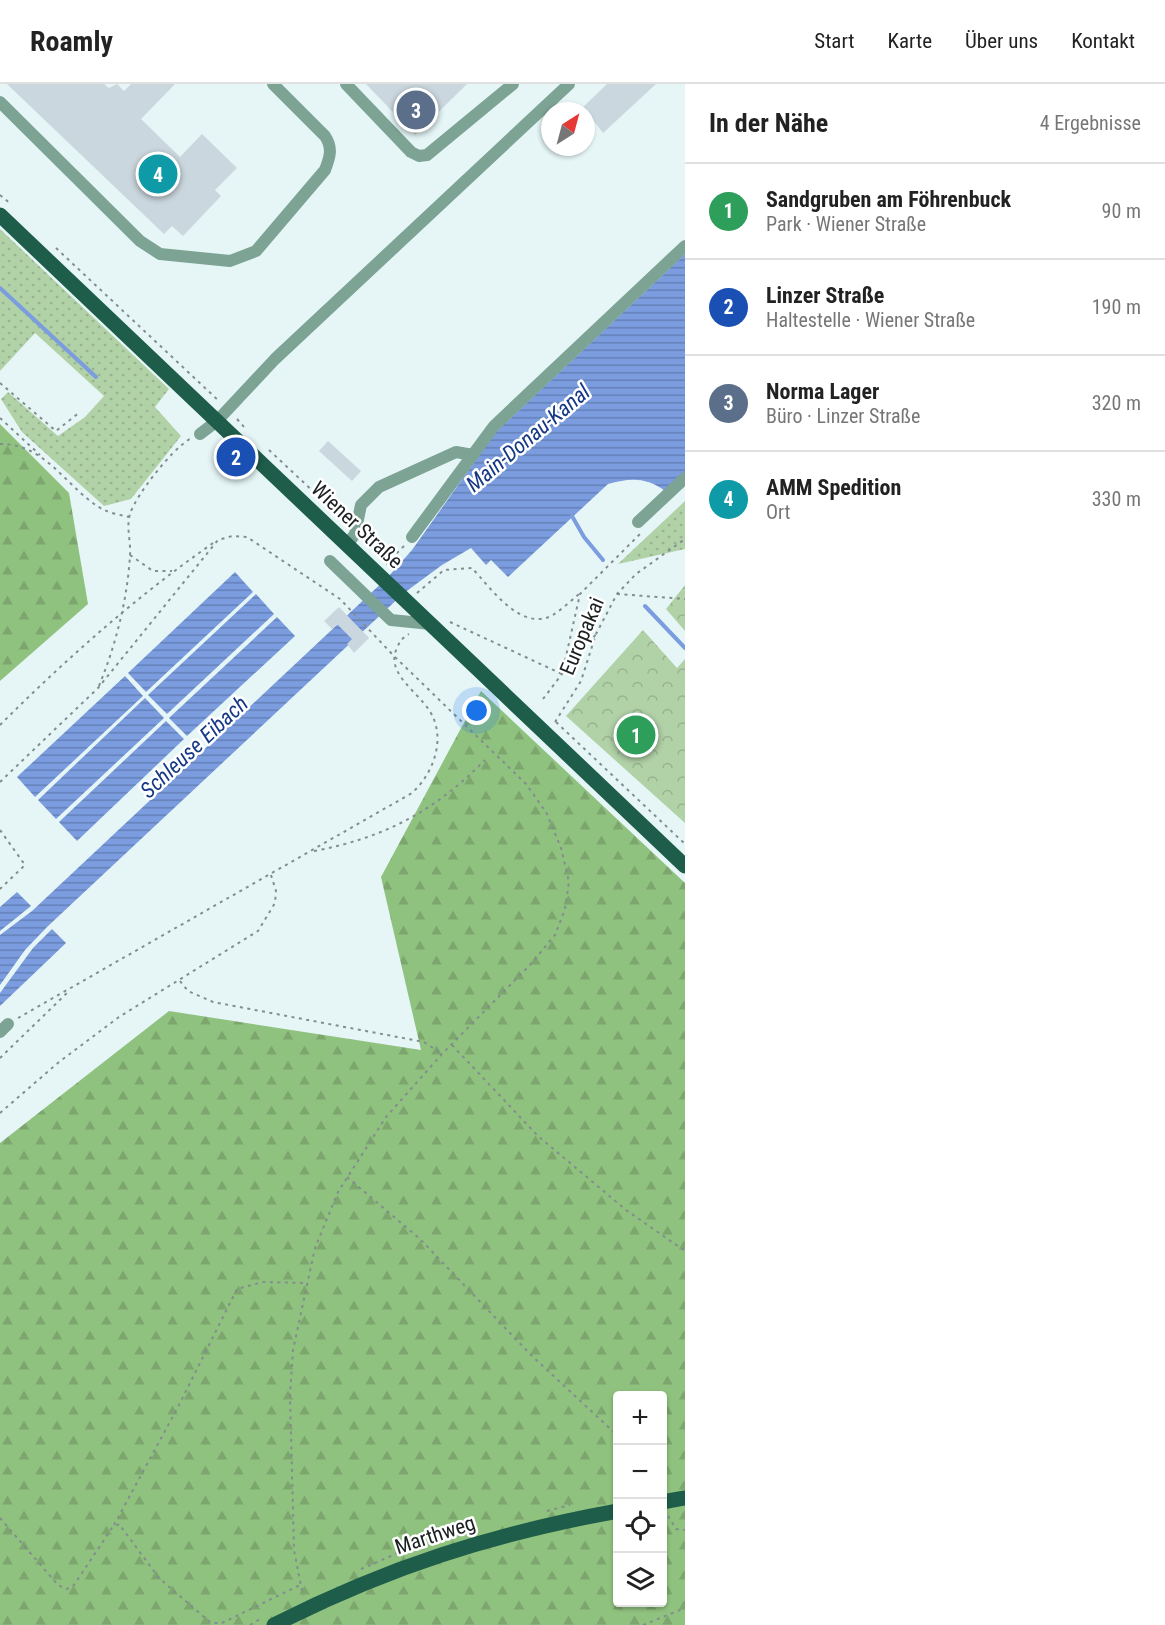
<!DOCTYPE html>
<html lang="de">
<head>
<meta charset="utf-8">
<style>
	body { margin:0; font-family:"Roboto Condensed",sans-serif; background:#f2f2f2; color:#222 }
	.controls { position:absolute; right:18px; bottom:18px; display:grid; overflow:hidden; border-radius:6px; box-shadow:0 2px 4px #0004 }
	.controls button { width:54px; height:54px; display:grid; place-items:center; padding:0; border:0; border-bottom:2px solid #e0e0e0; background:#fff; color:#222; font:30px sans-serif }
	.compass { position:absolute; left:541px; top:18px; width:54px; height:54px; border-radius:50%; background:#fff; box-shadow:0 2px 4px #0004; rotate:36deg }
	.you { position:absolute; left:477px; top:627px; width:21px; height:21px; margin:-15px; border:4px solid #fff; border-radius:50%; background:#1a73e8; box-shadow:0 0 0 9px #1a73e833 }
	.badge { display:grid; place-items:center; width:39px; height:39px; border-radius:50%; background:#d93025; color:#fff; font-size:20px; font-weight:700 }
	.pin { position:absolute; translate:-50% -50%; border:3px solid #fff; box-shadow:0 2px 6px #0006 }
	.list { margin:0; padding:0; list-style:none }
	h2 { display:flex; justify-content:space-between; align-items:center; height:78px; margin:0; padding:0 24px; font-size:26px }
	h2 small { font-size:20px; font-weight:400; color:#767676 }
	.list li { display:grid; grid-template-columns:39px 1fr auto; gap:18px; align-items:center; box-sizing:border-box; height:96px; padding:0 24px; border-top:2px solid #e0e0e0 }
	.list b { display:block; font-size:22px; white-space:nowrap }
	.list p { margin:0; font-size:20px; white-space:nowrap; color:#767676 }
	.list em { font-size:20px; font-style:normal; color:#767676 }
	.icon { flex:none; width:33px; height:33px; fill:none; stroke:currentColor; stroke-width:2; stroke-linecap:round; stroke-linejoin:round }
	.map { position:relative; flex:none; width:685px; height:1541px; overflow:hidden }
	header { display:flex; align-items:center; gap:36px; box-sizing:border-box; height:84px; padding:0 30px; background:#fff; border-bottom:2px solid #e0e0e0 }
	header strong { font-size:28px }
	nav { display:flex; gap:33px; margin-inline-start:auto; font-size:21px }
	main { display:flex }
	aside { flex:1; background:#fff }
	.map>svg:first-child { display:block }
	.grass { fill:url(#grass-dots) }
	.forest { fill:url(#forest-firs); fill-rule:evenodd }
	.park { fill:url(#park-crowns) }
	.water { fill:url(#water-rules) }
	.lines { fill:none; stroke-linecap:round; stroke-linejoin:round }
	.stream { stroke:#7b9de0; stroke-width:4 }
	.building { fill:#cbd7de }
	.path { stroke:#828d8e; stroke-width:2; stroke-dasharray:3 4.5; stroke-linecap:butt }
	.minor { stroke:#7ca394; stroke-width:12 }
	.major { stroke:#1e5d4a; stroke-width:15 }
	.labels { text-anchor:middle; dominant-baseline:central; stroke-width:5; stroke-linejoin:round; paint-order:stroke }
	.street-label { font-size:21px; fill:#1a1f20; stroke:#fff }
	.water-label { font-size:22px; font-style:italic; fill:#153886; stroke:#fff }
</style>
</head>
<body>
<header>
<strong>Roamly</strong>
<nav><a>Start</a><a>Karte</a><a>Über uns</a><a>Kontakt</a></nav>
</header>
<main>
<div class="map">
<svg width="685" height="1541" viewBox="0 0 685 1541">
	<defs>
		<pattern id="grass-dots" width="8" height="8" patternUnits="userSpaceOnUse" patternTransform="scale(1.5)"><rect width="8" height="8" fill="#b1d1a7"/><path d="M2 2h.1M6 6h.1" fill="none" stroke="#98b38f" stroke-width="1.8" stroke-linecap="round"/></pattern>
		<pattern id="forest-firs" width="22" height="20" patternUnits="userSpaceOnUse" patternTransform="scale(1.5)"><rect width="22" height="20" fill="#90c27f"/><path d="M5 1l3.5 6h-7zM16 11l3.5 6h-7z" fill="#7ca66d"/></pattern>
		<pattern id="park-crowns" width="20" height="18" patternUnits="userSpaceOnUse" patternTransform="scale(1.5)"><rect width="20" height="18" fill="#b1d1a7"/><path d="M2 6a3 3 0 1 1 6 0M12 15a3 3 0 1 1 6 0" fill="none" stroke="#98b38f"/></pattern>
		<pattern id="water-rules" width="6" height="5" patternUnits="userSpaceOnUse" patternTransform="scale(1.5)"><rect width="6" height="5" fill="#7b9de0"/><path d="M0 2.5h6" fill="none" stroke="#647fb5"/></pattern>
	</defs>
	<rect width="100%" height="100%" fill="#e6f6f7"/>
	<g class="grass">
		<path d="M0 145 169 305 155 323 181 352 131 415 104 422 22 348 1 315 8 308 58 352 85 333 104 312 35 249 0 287Z"/>
		<path d="M685 417V465L618 480Z"/>
	</g>
	<g class="forest">
		<path d="M0 340 69 409 88 520 0 597Z"/>
		<path d="M481 607 685 799V1541H0V1059L169 927 421 966 381 793ZM618 1312H662V1518H618Z"/>
	</g>
	<g class="park">
		<path d="M685 501V547L666 525Z"/>
		<path d="M643 546 677 584 685 575V739L566 632Z"/>
	</g>
	<g class="water">
		<path d="M685 170V401L665 407C646 393 630 394 608 400L508 493 491 476 486 481 471 464 442 481 404 509 47 843 25 866 0 901V851L32 827 388 493 412 466 495 349Z"/>
		<path d="M235 488 253 508 146 608 128 589Z"/>
		<path d="M256 510 274 530 167 630 148 611Z"/>
		<path d="M277 533 295 552 187 652 169 634Z"/>
		<path d="M125 592 143 612 35 713 17 693Z"/>
		<path d="M145 614 164 634 56 735 38 716Z"/>
		<path d="M166 637 184 655 77 757 59 738Z"/>
		<path d="M17 808 31 822 0 847V823Z"/>
		<path d="M52 845 66 859 0 922V909L33 864Z"/>
	</g>
	<g class="lines">
		<g class="stream">
			<path d="M0 204 96 293"/>
			<path d="M572 432 584 453 603 476"/>
			<path d="M645 522 685 564"/>
		</g>
	</g>
	<g class="building">
		<path d="M7 0H104L109 4 117 0 124 7 131 0H175L141 35 180 73 202 50 237 84 215 106 221 112 183 152 172 142 164 150Z"/>
		<path d="M366 0H467L415 51Z"/>
		<path d="M607 0H656L603 49 586 27 581 25Z"/>
		<path d="M328 357 361 387 352 397 319 367Z"/>
		<path d="M339 523 369 554 354 569 347 560 352 555 337 540 332 545 324 537Z"/>
	</g>
	<g class="lines">
		<g class="path">
			<path d="M0 111 11 120"/>
			<path d="M56 164 220 318"/>
			<path d="M0 299 56 347 80 328"/>
			<path d="M0 334 40 371"/>
			<path d="M237 335 245 344"/>
			<path d="M0 360C46 359 67 405 102 425 110 429 120 431 129 433"/>
			<path d="M269 366 346 438"/>
			<path d="M130 471 153 487H172"/>
			<path d="M386 480 405 461"/>
			<path d="M417 509 444 486 472 484C490 503 521 549 553 531 562 525 571 517 579 510"/>
			<path d="M617 510 685 515"/>
			<path d="M450 538 562 590 573 582 596 550"/>
			<path d="M99 602C116 560 127 517 130 472 131 458 126 443 130 430 136 411 172 365 190 355"/>
			<path d="M543 615 562 590 580 510 640 450"/>
			<path d="M555 638 581 597 596 550 617 510 636 490 685 455"/>
			<path d="M556 638 685 760"/>
			<path d="M0 641C66 575 138 511 216 457"/>
			<path d="M0 698 98 604 218 456 232 452 247 453 340 515 393 571 526 700 546 728 561 764 569 798 565 825 555 851 530 881 442 970 386 1033 338 1108 315 1164 293 1266 290 1312 294 1466 303 1512"/>
			<path d="M0 746 25 781 0 805"/>
			<path d="M314 767C384 754 435 727 485 676"/>
			<path d="M180 897 188 907 213 918 424 958 442 970"/>
			<path d="M18 934 412 709C434 689 447 653 429 626 417 607 385 589 397 564 400 557 402 554 409 550"/>
			<path d="M452 961 538 1052 626 1126 685 1167"/>
			<path d="M0 974 68 908"/>
			<path d="M0 1029 59 978 119 933 258 847 275 819 276 807 271 791"/>
			<path d="M347 1093 420 1155 531 1271 618 1352"/>
			<path d="M547 1427 570 1421"/>
			<path d="M668 1432 676 1445 685 1446"/>
			<path d="M0 1434 58 1501 67 1505 74 1501 112 1444 119 1440 159 1494 211 1539H222L300 1501"/>
			<path d="M114 1441 178 1323 237 1205 263 1198 306 1199"/>
			<path d="M361 1485 416 1461 469 1447"/>
			<path d="M250 1541 262 1534"/>
			<path d="M643 1541 685 1524"/>
		</g>
		<g class="minor">
			<path d="M346 0 411 68 419 72 427 71 513 0"/>
			<path d="M0 18 140 157 160 170 230 177 256 167 325 86C330 73 333 64 325 52L273 0"/>
			<path d="M200 350 217 337 275 275 569 0"/>
			<path d="M638 438 685 394"/>
			<path d="M412 453 494 342 685 162"/>
			<path d="M347 461 355 450 361 421 379 403 456 368 473 371"/>
			<path d="M330 477 391 536 431 540"/>
			<path d="M0 948 8 940"/>
		</g>
		<g class="major">
			<path d="M0 131 685 782"/>
			<path d="M662 1418 685 1414"/>
			<path d="M274 1541C388 1483 492 1450 618 1427"/>
		</g>
	</g>
	<g class="labels">
		<g class="street-label">
			<text transform="translate(357 441) rotate(43)">Wiener Straße</text>
			<text transform="translate(582 552) rotate(-67)">Europakai</text>
			<text transform="translate(435 1451) rotate(-18)">Marthweg</text>
		</g>
		<g class="water-label">
			<text transform="translate(528 354) rotate(-40)">Main-Donau-Kanal</text>
			<text transform="translate(194 663) rotate(-43)">Schleuse Eibach</text>
		</g>
	</g>
</svg>
<div class="controls">
<button>+</button>
<button>−</button>
<button><svg class="icon" aria-label="locate" viewBox="0 0 24 24"><circle cx="12" cy="12" r="6"/><path d="M12 2v4M12 18v4M2 12h4M18 12h4"/></svg></button>
<button><svg class="icon" aria-label="layers" viewBox="0 0 24 24"><path d="M12 4l9 5-9 5-9-5zM3 14l9 5 9-5"/></svg></button>
</div>
<svg class="compass" viewBox="-18 -18 36 36"><path d="M0-13l5 13h-10z" fill="#e53935"/><path d="M0 13l5-13h-10z" fill="#767676"/></svg>
<div class="you"></div>
<div class="pin badge" style="left:636px;top:651px;background:#2e9e5b">1</div>
<div class="pin badge" style="left:236px;top:373px;background:#1a4fb4">2</div>
<div class="pin badge" style="left:416px;top:26px;background:#5c6f8a">3</div>
<div class="pin badge" style="left:158px;top:90px;background:#0f9aa8">4</div>
</div>
<aside>
<h2>In der Nähe<small>4 Ergebnisse</small></h2>
<ul class="list">
<li><span class="badge" style="background:#2e9e5b">1</span><div><b>Sandgruben am Föhrenbuck</b><p>Park · Wiener Straße</p></div><em>90 m</em></li>
<li><span class="badge" style="background:#1a4fb4">2</span><div><b>Linzer Straße</b><p>Haltestelle · Wiener Straße</p></div><em>190 m</em></li>
<li><span class="badge" style="background:#5c6f8a">3</span><div><b>Norma Lager</b><p>Büro · Linzer Straße</p></div><em>320 m</em></li>
<li><span class="badge" style="background:#0f9aa8">4</span><div><b>AMM Spedition</b><p>Ort</p></div><em>330 m</em></li>
</ul>
</aside>
</main>
</body>
</html>
